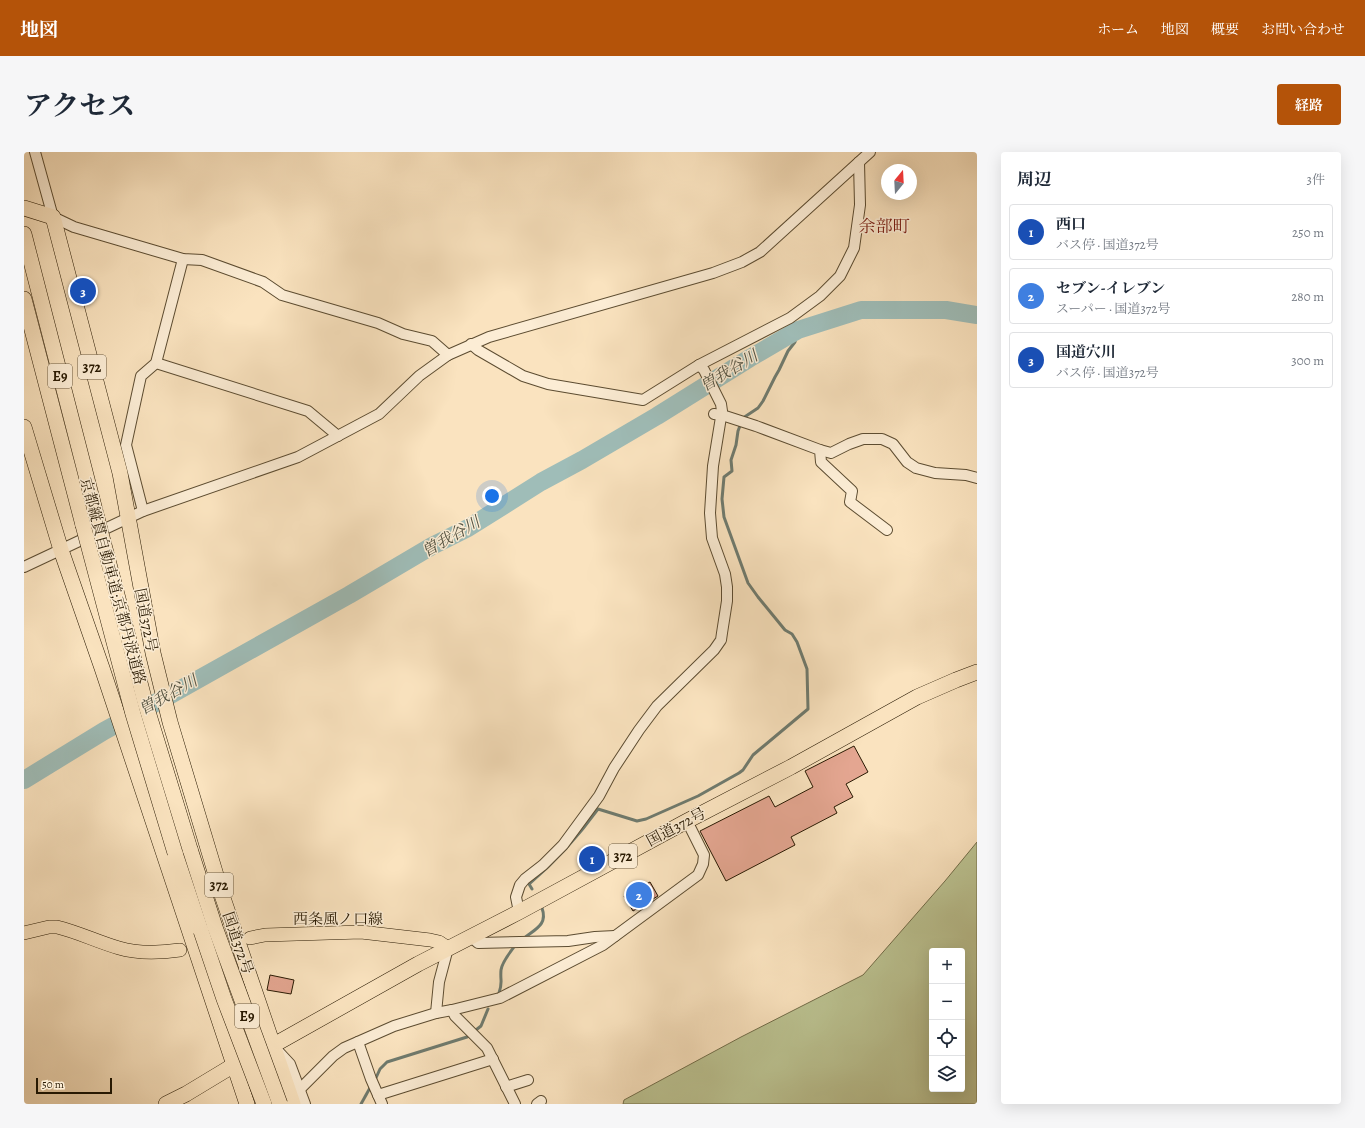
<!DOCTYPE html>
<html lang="ja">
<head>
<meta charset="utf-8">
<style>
	body { margin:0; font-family:Alegreya,"Noto Serif JP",serif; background:#f6f6f7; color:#1f2937 }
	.controls { position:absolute; right:12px; bottom:12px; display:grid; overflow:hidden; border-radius:4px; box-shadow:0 4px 16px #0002 }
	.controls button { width:36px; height:36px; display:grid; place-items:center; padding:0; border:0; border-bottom:1px solid #e0e1e3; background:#fff; color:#1f2937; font:20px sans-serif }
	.compass { position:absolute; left:857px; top:12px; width:36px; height:36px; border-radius:50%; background:#fff; box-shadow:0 4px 16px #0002; rotate:18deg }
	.scale { position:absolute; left:12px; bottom:10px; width:76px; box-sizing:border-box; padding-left:4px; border:2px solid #281902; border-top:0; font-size:11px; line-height:14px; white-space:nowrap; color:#281902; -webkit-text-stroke:3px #fcedd5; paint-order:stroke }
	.you { position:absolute; left:468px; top:344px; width:14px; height:14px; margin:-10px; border:3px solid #fff; border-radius:50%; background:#1a73e8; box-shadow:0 0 0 6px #1a73e833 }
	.badge { display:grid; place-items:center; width:26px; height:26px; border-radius:50%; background:#b45309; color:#fff; font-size:13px; font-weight:700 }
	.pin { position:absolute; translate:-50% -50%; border:2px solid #fff; box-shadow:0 1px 4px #0006 }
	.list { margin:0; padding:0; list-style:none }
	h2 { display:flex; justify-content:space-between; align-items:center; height:52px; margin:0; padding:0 16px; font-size:17px }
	h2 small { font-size:13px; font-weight:400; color:#747a83 }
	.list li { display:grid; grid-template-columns:26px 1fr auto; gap:12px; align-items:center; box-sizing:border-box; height:56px; margin:0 8px 8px; padding:0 8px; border:1px solid #e0e1e3; border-radius:4px }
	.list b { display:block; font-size:15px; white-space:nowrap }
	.list p { margin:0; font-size:13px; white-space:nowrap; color:#747a83 }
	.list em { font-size:13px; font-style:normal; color:#747a83 }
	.icon { flex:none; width:22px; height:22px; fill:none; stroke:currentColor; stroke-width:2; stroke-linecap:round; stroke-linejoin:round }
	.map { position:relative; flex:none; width:953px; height:952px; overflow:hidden; border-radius:4px }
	header { display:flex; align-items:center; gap:24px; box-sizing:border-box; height:56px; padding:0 20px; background:#b45309; color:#fff }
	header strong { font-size:19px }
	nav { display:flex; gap:22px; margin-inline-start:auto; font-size:14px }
	.intro { display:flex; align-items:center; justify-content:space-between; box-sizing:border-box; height:96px; padding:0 24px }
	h1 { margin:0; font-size:28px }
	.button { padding:10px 18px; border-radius:4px; background:#b45309; color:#fff; font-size:14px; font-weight:700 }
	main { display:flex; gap:24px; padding:0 24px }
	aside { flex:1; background:#fff; border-radius:4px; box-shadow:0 4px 16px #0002 }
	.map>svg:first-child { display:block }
	.green { fill:#bcc493; stroke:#726e4a; fill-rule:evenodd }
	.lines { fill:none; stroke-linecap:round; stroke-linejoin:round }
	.stream { stroke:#6f7b6f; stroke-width:3 }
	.river { stroke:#9fbdb8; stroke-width:18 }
	.building { fill:#e4a691; stroke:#281902 }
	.minor-casing { stroke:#5c4c31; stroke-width:12 }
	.major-casing { stroke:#281902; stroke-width:14 }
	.highway-casing { stroke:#281902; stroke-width:16 }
	.minor { stroke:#fcedd5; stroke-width:10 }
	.major { stroke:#fae3bf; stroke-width:13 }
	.highway { stroke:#fae3bf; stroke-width:15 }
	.highway-bridge-casing { stroke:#281902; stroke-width:16; stroke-linecap:butt }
	.highway-bridge { stroke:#fae3bf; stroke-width:15 }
	.labels { text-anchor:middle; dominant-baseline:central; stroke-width:3; stroke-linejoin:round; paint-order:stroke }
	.shield { fill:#fcedd5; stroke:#685941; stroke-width:1 }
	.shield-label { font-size:14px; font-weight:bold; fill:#281902 }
	.street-label { font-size:15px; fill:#281902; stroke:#fcedd5 }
	.water-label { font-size:16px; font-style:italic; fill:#525242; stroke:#fcedd5 }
	.quarter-label { font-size:17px; fill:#7a1f14; stroke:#fcedd5 }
</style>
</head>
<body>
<header>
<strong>地図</strong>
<nav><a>ホーム</a><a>地図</a><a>概要</a><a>お問い合わせ</a></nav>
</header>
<div class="intro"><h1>アクセス</h1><a class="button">経路</a></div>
<main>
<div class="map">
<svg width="953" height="952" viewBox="0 0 953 952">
	<rect width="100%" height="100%" fill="#fae3bf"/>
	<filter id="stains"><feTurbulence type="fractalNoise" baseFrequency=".005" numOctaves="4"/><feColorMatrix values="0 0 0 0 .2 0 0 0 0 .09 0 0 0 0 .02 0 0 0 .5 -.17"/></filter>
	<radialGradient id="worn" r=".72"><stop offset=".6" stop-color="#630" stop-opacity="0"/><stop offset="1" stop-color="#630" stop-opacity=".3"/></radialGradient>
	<path class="green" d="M953 690V952H599L600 948 717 885 839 823 921 729ZM908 799H938V937H908Z"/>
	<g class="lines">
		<g class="stream">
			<path d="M508 737 505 732C533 708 553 686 574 657L613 669 622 667 674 644 715 621 719 618 729 603 784 557 783 517 773 490 768 482 761 478 734 445 724 431 700 365 698 347 700 325 708 319 707 308 712 293 714 279 719 266 734 256 739 249 751 225 755 218 764 199 771 190 774 178"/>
			<path d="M499 787C511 777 524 773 518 756"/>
			<path d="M475 841C479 830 476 829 477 818 478 810 485 802 490 795"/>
			<path d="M351 928 356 917 363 910 443 885 457 874 464 857"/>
			<path d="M337 952 347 934"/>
		</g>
		<path class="river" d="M0 628 80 579 148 542 325 443 408 394 444 376 517 330 558 308 633 264 726 206 774 178 837 158H922L953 163"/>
	</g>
	<g class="building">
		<path d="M830 594 844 620 822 632 829 645 810 655 813 661 767 685 771 693 702 729 676 679 745 644 751 655 789 635 781 619Z"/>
		<path d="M626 730 634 744 609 759 600 744Z"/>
		<path d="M246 823 270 828 267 842 243 838Z"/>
	</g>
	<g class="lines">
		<g class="minor-casing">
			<g id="minor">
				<path d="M11 0 29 65 50 75 159 107 178 108 239 130 258 143 354 171 379 182 408 189 424 203"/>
				<path d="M447 192 454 198 499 224 524 232 619 248 675 213 766 166 796 144 816 124 830 96 836 53 835 10"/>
				<path d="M132 211 284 259 314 284"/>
				<path d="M690 262 698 263 732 274 796 298 797 310 828 339 826 350 863 378"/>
				<path d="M796 298 807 301 825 292 839 287H858L869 292 883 310 892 316 911 321 942 323 953 326"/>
				<path d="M119 359 102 293 117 224 132 211 159 107"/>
				<path d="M0 415 119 359 274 305 355 262 395 224 424 203 465 185 689 121 718 110 736 100 846 0"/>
				<path d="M495 760 492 745 496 733 501 727 519 713 539 693 575 644 590 616 615 578 633 554 690 498 697 488 698 481 703 449V435L701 422 688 386 686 361 689 314 698 259 697 252 680 218 675 213"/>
				<path d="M446 784 454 791 544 789 571 785 591 784"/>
				<path d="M428 858 431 864 463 896 491 952"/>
				<path d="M412 861 415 830 424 796"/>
				<path d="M334 890 347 927 358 952"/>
				<path d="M253 898 266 912 281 952"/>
				<path d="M482 935 504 928"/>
				<path d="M276 937 309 904 320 896 370 874 412 861 428 858 476 846 579 793 674 723 679 712 680 703 663 669"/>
				<path d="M354 943 469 907"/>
				<path d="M513 952 517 949"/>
			</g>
		</g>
		<g class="major-casing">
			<g id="major">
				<path d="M0 781 25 775H33C54 780 74 790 95 796 115 802 135 801 156 798"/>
				<path d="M226 786 241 783 337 780 406 788 415 790 424 796"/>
			</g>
		</g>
		<g class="highway-casing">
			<g id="highway">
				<path d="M0 56 29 65 96 321 129 501 146 570 198 743 269 952"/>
				<path d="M0 82 73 366"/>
				<path d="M0 147 59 373"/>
				<path d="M0 275 37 398 78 516 223 952"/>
				<path d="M166 697 191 775"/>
				<path d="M151 701 177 779"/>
				<path d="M142 952 162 942 210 913 248 894 394 812 495 760 663 669 767 615 893 545 932 528 953 520"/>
			</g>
		</g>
		<use href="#minor" class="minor"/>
		<use href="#major" class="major"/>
		<use href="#highway" class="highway"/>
		<g class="highway-bridge-casing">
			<g id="highway-bridge">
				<path d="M73 366 121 550 166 697"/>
				<path d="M59 373 109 562 151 701"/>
				<path d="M191 775 256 952"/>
				<path d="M177 779 200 847 240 952"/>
			</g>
		</g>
		<use href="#highway-bridge" class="highway-bridge"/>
	</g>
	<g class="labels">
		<g class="shield">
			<rect x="54" y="203" width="28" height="24" rx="3"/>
			<rect x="24" y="212" width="24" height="24" rx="3"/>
			<rect x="585" y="692" width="28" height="24" rx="3"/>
			<rect x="181" y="721" width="28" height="24" rx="3"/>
			<rect x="211" y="852" width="24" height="24" rx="3"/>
		</g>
		<g class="shield-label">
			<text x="68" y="215">372</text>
			<text x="36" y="224">E9</text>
			<text x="599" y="704">372</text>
			<text x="195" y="733">372</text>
			<text x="223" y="864">E9</text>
		</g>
		<g class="street-label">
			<text transform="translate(89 429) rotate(75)">京都縦貫自動車道;京都丹波道路</text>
			<text transform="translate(122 468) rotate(79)">国道372号</text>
			<text transform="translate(652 675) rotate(-28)">国道372号</text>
			<text x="314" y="767">西条風ノ口線</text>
			<text transform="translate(214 791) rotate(71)">国道372号</text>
		</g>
		<g class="water-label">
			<text transform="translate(705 219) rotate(-31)">曽我谷川</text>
			<text transform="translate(427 385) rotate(-30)">曽我谷川</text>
			<text transform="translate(144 543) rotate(-29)">曽我谷川</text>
		</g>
		<g class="quarter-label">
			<text x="860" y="74">余部町</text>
		</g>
	</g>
	<rect width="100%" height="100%" filter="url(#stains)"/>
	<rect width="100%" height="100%" fill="url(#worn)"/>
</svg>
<div class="controls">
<button>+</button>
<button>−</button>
<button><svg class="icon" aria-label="locate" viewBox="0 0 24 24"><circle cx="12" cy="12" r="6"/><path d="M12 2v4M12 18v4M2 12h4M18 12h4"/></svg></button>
<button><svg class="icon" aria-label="layers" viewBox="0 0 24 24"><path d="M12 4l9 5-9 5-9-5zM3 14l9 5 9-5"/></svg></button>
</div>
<svg class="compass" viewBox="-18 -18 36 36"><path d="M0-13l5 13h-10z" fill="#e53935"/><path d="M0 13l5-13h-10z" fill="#747a83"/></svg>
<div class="scale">50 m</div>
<div class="you"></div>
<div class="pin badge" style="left:568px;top:707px;background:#1a4fb4">1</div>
<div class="pin badge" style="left:615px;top:743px;background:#3f7fe0">2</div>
<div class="pin badge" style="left:59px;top:139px;background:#1a4fb4">3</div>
</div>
<aside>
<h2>周辺<small>3件</small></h2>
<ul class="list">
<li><span class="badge" style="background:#1a4fb4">1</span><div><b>西口</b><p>バス停 · 国道372号</p></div><em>250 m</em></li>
<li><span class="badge" style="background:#3f7fe0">2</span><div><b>セブン-イレブン</b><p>スーパー · 国道372号</p></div><em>280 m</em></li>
<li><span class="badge" style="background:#1a4fb4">3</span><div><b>国道穴川</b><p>バス停 · 国道372号</p></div><em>300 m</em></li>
</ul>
</aside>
</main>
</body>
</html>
